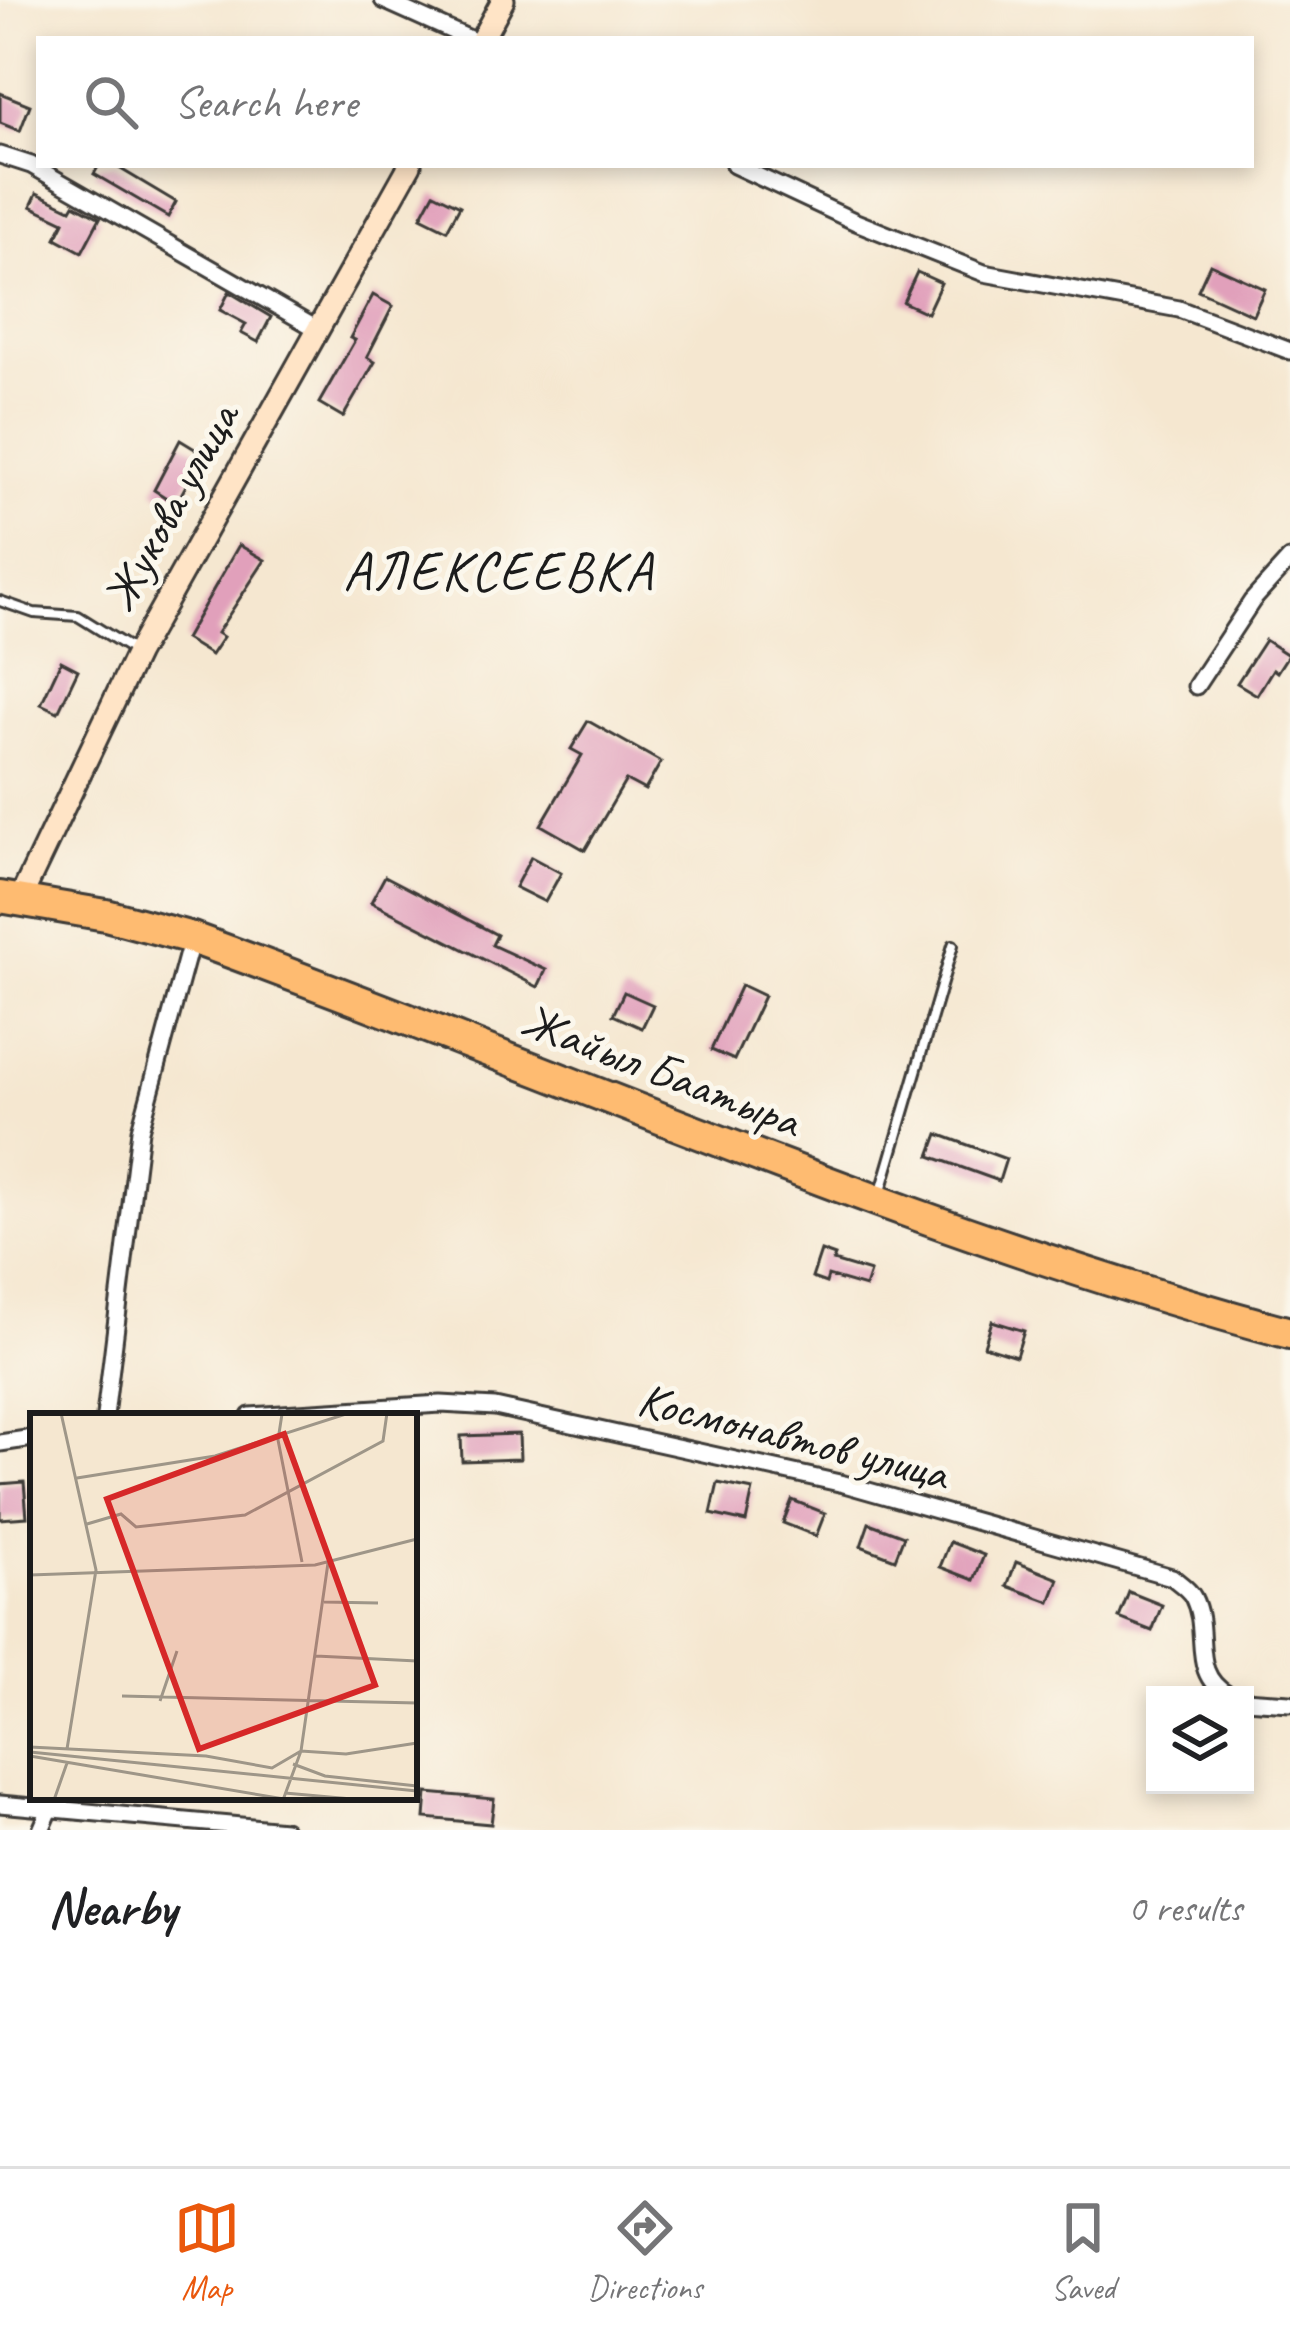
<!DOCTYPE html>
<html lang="en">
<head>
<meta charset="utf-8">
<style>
	body { margin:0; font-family:Caveat,sans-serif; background:#f6f6f6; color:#202124 }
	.controls { position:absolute; right:36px; bottom:36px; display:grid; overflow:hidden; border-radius:0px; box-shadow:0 6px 18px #0003 }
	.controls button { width:108px; height:108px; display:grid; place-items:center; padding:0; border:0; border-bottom:3px solid #e0e0e0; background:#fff; color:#202124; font:60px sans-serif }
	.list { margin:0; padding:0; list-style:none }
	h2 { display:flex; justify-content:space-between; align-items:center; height:156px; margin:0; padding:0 48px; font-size:51px }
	h2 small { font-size:39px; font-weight:400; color:#757577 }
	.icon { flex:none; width:66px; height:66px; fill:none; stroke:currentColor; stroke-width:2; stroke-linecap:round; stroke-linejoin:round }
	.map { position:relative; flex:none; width:1290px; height:1830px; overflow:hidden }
	.search { position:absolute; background:#fff; box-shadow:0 6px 18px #0003; left:36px; right:36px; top:36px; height:132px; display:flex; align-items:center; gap:30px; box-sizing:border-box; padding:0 42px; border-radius:0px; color:#757577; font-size:45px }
	.sheet { height:336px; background:#fff }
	nav { display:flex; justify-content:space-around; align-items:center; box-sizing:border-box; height:168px; border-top:3px solid #e0e0e0; background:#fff; font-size:33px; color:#757577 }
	nav a { display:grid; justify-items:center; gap:6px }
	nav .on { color:#ea580c }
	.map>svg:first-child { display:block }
	.building { fill:#e1a0bb }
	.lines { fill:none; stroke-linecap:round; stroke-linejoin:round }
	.lane-casing { stroke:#3d3a37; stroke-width:14 }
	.street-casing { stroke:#3d3a37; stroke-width:21 }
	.secondary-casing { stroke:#3d3a37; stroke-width:27 }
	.highway-casing { stroke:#3d3a37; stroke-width:36 }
	.lane { stroke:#fff; stroke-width:8 }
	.street { stroke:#fff; stroke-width:15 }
	.secondary { stroke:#ffe4c6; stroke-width:21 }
	.highway { stroke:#febb71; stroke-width:30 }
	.labels { text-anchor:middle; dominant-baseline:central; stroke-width:10; stroke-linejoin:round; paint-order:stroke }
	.street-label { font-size:48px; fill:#1c1c1c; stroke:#fbf7ec }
	.quarter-label { font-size:54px; letter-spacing:3px; fill:#1c1c1c; stroke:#fbf7ec }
	.inset-road { fill:none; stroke:#9e9688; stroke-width:3 }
	.view { fill:#d62828; fill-opacity:0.15; stroke:#d62828; stroke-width:6 }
	.inset-edge { fill:none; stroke:#1c1c1c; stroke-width:6 }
</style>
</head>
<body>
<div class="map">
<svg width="1290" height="1830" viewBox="0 0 1290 1830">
	<rect width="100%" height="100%" fill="#fbf7ec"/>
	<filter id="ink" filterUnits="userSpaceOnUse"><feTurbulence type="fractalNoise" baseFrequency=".00833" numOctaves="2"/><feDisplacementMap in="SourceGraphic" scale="24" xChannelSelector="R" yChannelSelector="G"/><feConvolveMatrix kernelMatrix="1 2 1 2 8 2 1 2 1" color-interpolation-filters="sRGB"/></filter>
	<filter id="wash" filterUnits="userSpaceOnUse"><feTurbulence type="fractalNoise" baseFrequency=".004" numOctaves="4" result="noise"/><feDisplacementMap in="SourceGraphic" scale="48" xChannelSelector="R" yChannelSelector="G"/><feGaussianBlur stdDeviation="2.7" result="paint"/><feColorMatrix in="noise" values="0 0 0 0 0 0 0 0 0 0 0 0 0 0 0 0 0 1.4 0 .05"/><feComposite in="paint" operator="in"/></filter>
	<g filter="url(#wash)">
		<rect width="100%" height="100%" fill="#f5e7d0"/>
		<g id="blocks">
			<g class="building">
				<path d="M0 93 30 105 20 131 0 123Z"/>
				<path d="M99 165H114L176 202 168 217 94 174Z"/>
				<path d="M37 193 71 209 74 204 100 218 82 252 56 238 64 222 31 206Z"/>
				<path d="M434 193 460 206 447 230 421 217Z"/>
				<path d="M1210 264 1265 289 1253 315 1198 290Z"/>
				<path d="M917 272 941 283 927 313 903 302Z"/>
				<path d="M229 292 271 317 258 342 241 333 246 324 220 310Z"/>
				<path d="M373 295 393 306 367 357 375 362 343 417 319 403 355 340 350 338Z"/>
				<path d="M180 440 203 454 176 504 154 490Z"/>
				<path d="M239 545 265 560 217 633 223 637 211 655 185 639Z"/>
				<path d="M1265 640 1288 655 1277 672 1273 669 1257 695 1237 683Z"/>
				<path d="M61 661 78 670 58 712 41 704Z"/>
				<path d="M588 721 661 762 645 790 626 780 585 850 541 825 582 755 571 749Z"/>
				<path d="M531 857 561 873 545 902 515 887Z"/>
				<path d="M385 876 497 935 492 945 546 970 538 987 371 902Z"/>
				<path d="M741 985 764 996 734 1060 711 1050Z"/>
				<path d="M624 992 653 1005 642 1028 613 1015Z"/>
				<path d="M938 1134 1006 1159 999 1181 930 1156Z"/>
				<path d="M821 1251 835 1256 833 1261 870 1272 865 1287 828 1276 826 1283 812 1278Z"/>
				<path d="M992 1321 1024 1331 1016 1356 984 1346Z"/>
				<path d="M519 1434 520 1459 462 1461 461 1436Z"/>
				<path d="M24 1482 27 1517 0 1519V1484Z"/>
				<path d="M718 1483 753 1490 746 1522 711 1514Z"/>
				<path d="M792 1500 825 1513 816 1536 783 1523Z"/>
				<path d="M869 1523 904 1536 895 1559 861 1546Z"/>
				<path d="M950 1542 984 1555 974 1580 940 1567Z"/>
				<path d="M1016 1562 1059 1579 1050 1602 1007 1586Z"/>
				<path d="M1129 1592 1162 1605 1152 1631 1119 1618Z"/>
				<path d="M427 1793 494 1799 491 1824 425 1818Z"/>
			</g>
		</g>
	</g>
	<g filter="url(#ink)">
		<use href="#blocks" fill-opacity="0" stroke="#3d3a37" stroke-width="3"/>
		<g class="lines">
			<g class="lane-casing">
				<g id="lane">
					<path d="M0 601 34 613 78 616 136 652"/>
					<path d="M880 1195 953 945"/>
				</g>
			</g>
			<g class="street-casing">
				<g id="street">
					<path d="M383 0 470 39"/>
					<path d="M0 155 31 165 317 329"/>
					<path d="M734 165 856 222 984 273 1179 309 1290 351"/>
					<path d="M1196 686 1252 601 1290 559"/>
					<path d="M105 1416 140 1130 192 938"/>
					<path d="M250 1416 441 1404 495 1407 844 1484 1172 1577C1179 1583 1189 1589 1193 1597 1211 1632 1188 1672 1228 1695"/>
					<path d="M0 1443 33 1438"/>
					<path d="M1245 1700 1290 1703"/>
					<path d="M0 1804 284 1830"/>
					<path d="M41 1830 54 1800"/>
				</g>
			</g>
			<g class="secondary-casing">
				<g id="secondary">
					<path d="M482 39 503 0"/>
					<path d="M20 899 137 653 410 165"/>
				</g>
			</g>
			<g class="highway-casing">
				<path id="highway" d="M0 897 106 915 192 938C558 1071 913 1233 1290 1333"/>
			</g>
			<use href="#lane" class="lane"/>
			<use href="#street" class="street"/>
			<use href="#secondary" class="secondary"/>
			<use href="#highway" class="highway"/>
		</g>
	</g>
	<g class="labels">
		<g class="street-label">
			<text transform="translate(170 507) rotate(-61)">Жукова улица</text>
			<text transform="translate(661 1070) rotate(21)">Жайыл Баатыра</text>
			<text transform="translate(793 1436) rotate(14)">Космонавтов улица</text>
		</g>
		<g class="quarter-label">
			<text x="499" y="571">АЛЕКСЕЕВКА</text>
		</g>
	</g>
	<g transform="translate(30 1413)">
		<rect width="387" height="387" fill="#f5e7d0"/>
		<path class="inset-road" d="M31 0 66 157 37 336M252 1 248 27 272 149M47 65 185 43 319 0M57 111 91 101 106 114 215 102 353 28 357 0M0 162 285 152 387 126M294 189 348 190M286 243 387 248M92 283 387 290M130 288 147 238M0 334 176 343 242 355 271 338 316 341 387 330M0 339 387 378M0 343 254 386M263 351 295 363 387 373M255 380 333 387M24 387 37 350M253 387 271 338 298 150"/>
		<path class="view" d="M254 21 345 272 169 336 77 86Z"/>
		<rect width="387" height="387" class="inset-edge"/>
	</g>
</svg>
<div class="controls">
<button><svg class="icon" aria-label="layers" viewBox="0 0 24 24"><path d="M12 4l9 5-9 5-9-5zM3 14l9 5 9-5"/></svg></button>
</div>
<div class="search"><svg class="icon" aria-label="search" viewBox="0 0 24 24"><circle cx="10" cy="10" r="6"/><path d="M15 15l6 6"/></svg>Search here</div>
</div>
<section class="sheet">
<h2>Nearby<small>0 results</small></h2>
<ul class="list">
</ul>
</section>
<nav>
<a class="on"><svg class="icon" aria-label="map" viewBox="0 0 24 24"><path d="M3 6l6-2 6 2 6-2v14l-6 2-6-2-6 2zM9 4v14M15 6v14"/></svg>Map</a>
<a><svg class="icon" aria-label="directions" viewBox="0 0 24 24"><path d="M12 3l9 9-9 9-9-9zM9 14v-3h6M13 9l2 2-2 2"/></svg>Directions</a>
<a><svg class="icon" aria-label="saved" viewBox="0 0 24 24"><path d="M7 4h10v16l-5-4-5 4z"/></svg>Saved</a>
</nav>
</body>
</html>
